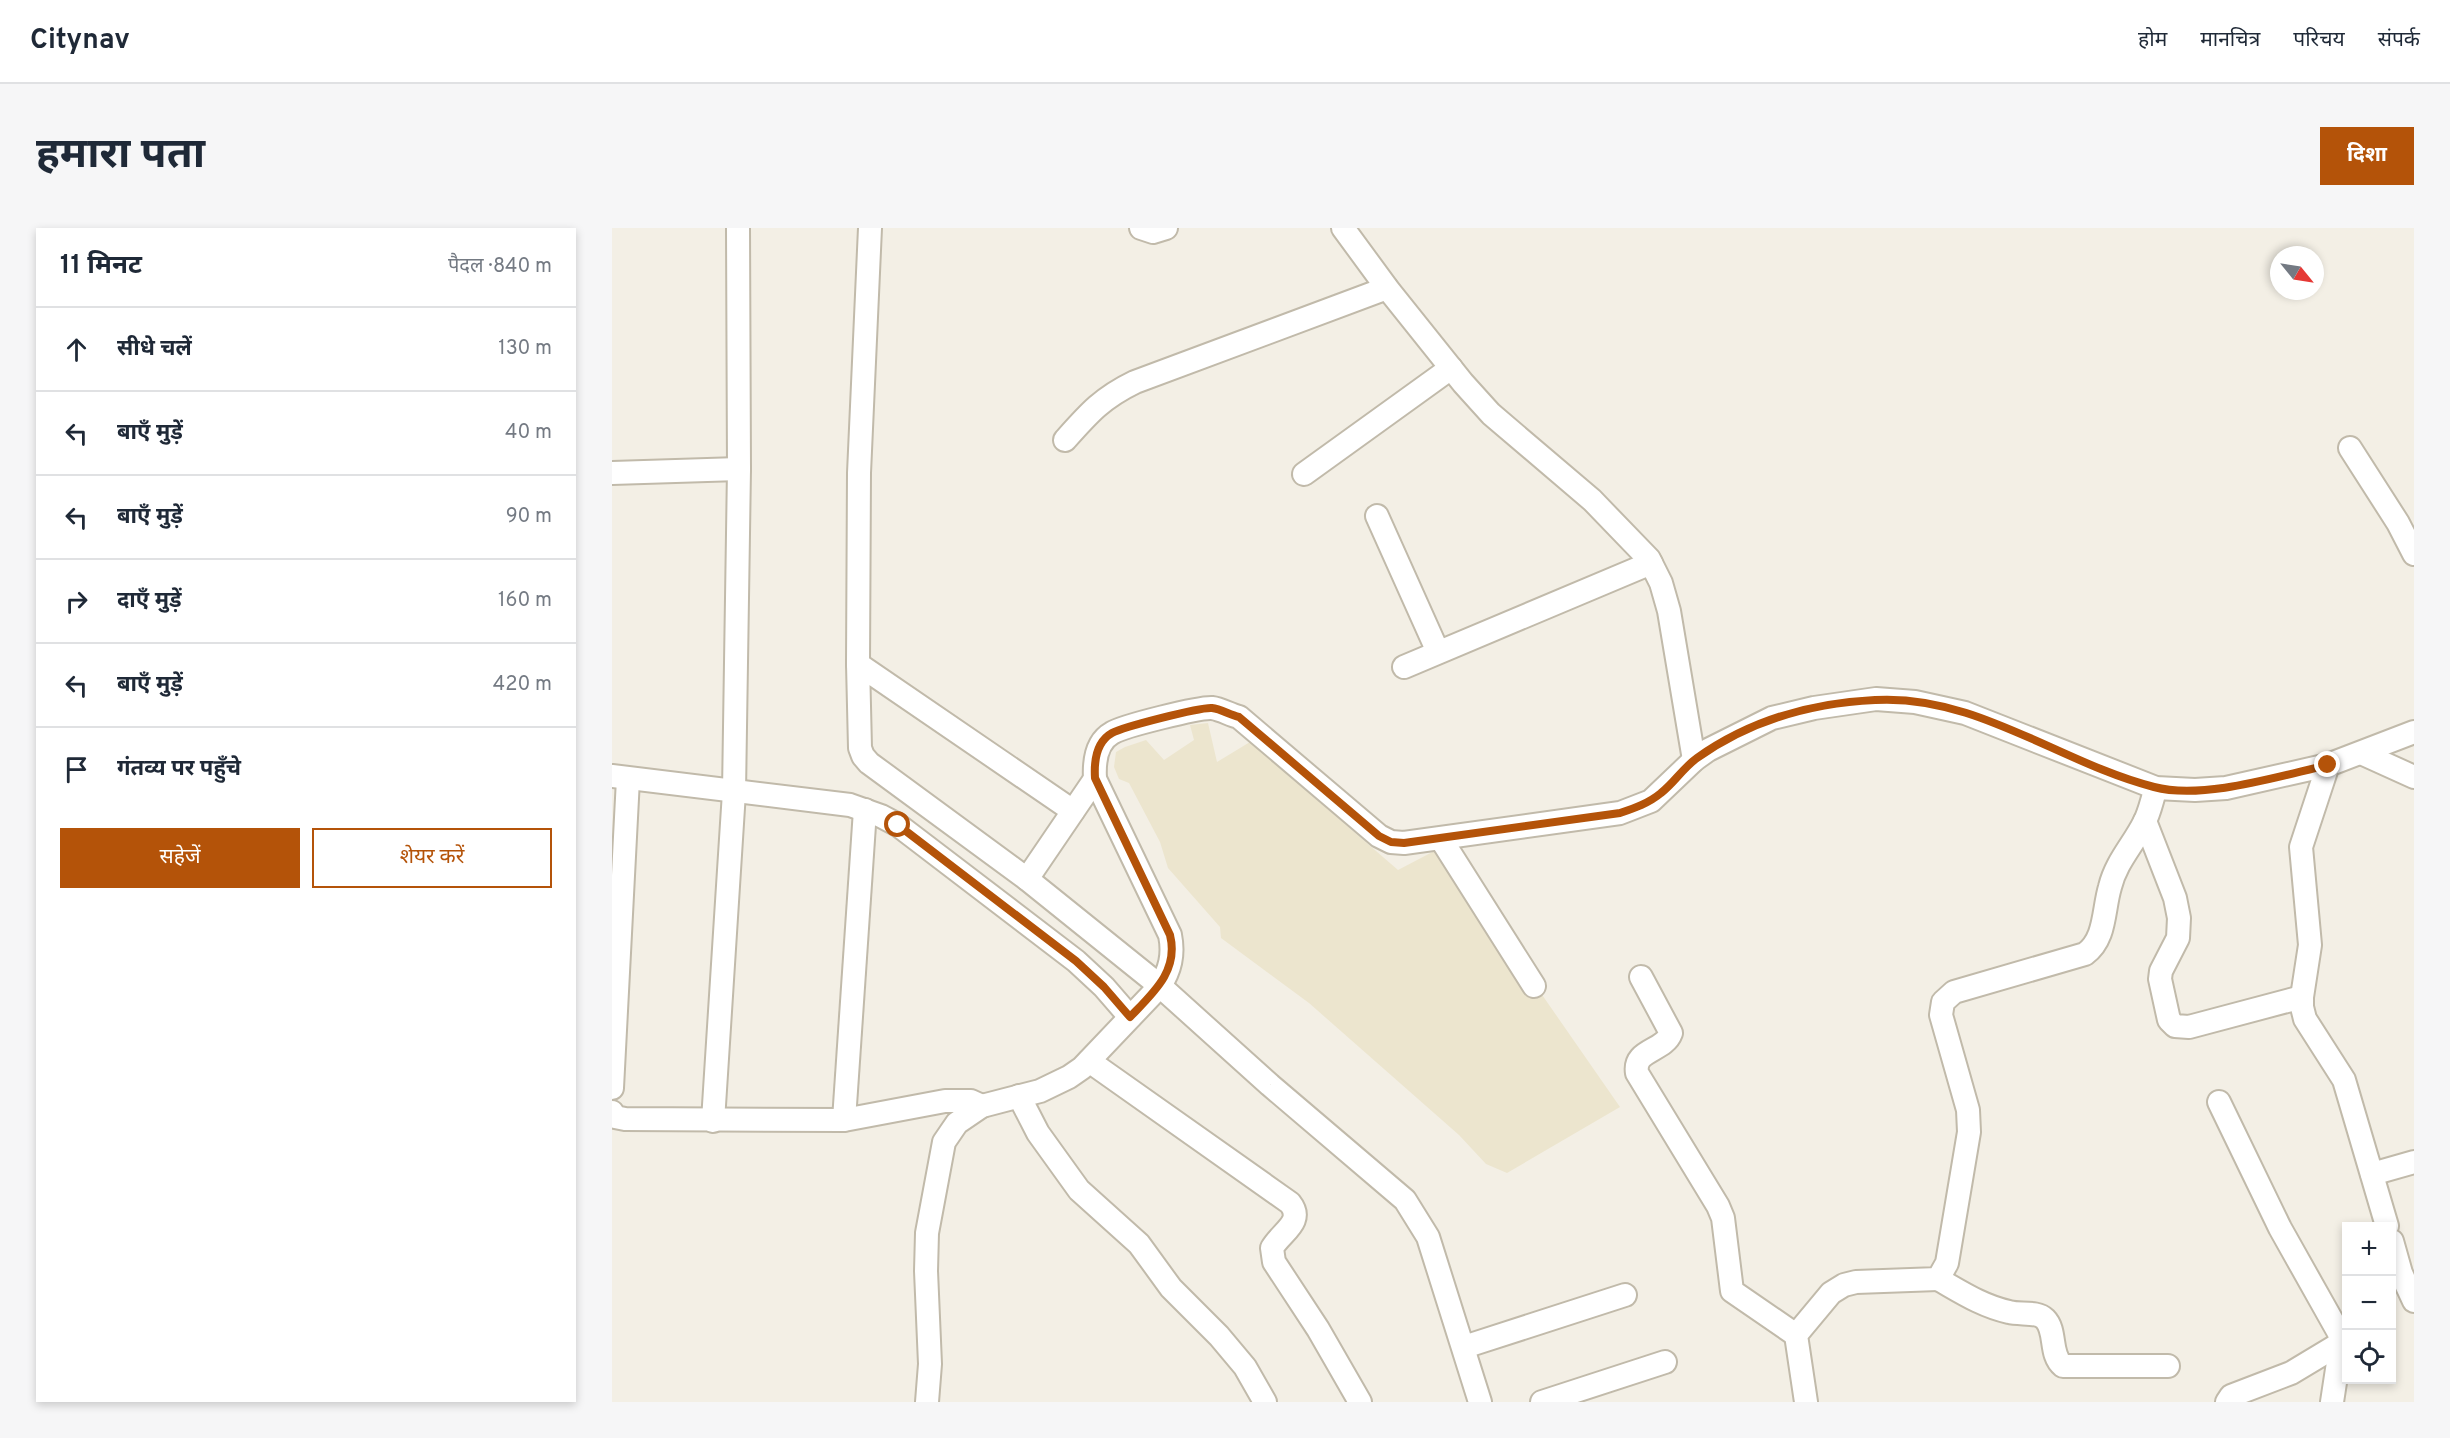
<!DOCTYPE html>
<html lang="hi">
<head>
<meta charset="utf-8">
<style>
	body { margin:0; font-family:Overpass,"Noto Sans Devanagari",sans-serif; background:#f6f6f7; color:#1f2937 }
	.controls { position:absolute; right:18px; bottom:18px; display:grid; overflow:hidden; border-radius:0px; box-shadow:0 3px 9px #0003 }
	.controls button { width:54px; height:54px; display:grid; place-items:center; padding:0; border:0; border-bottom:2px solid #e0e1e3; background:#fff; color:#1f2937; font:30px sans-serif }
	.compass { position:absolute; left:1658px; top:18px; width:54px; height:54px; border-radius:50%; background:#fff; box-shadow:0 3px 9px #0003; rotate:120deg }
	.stop { position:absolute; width:18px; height:18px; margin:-14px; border:4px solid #b45309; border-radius:50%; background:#fff }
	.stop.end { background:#b45309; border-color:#fff; box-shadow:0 2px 6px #0008 }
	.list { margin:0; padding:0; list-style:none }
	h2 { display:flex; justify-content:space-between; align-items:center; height:78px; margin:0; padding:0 24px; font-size:26px }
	h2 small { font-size:20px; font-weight:400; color:#747a83 }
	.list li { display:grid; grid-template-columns:39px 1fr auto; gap:18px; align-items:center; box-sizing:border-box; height:84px; padding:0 24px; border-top:2px solid #e0e1e3 }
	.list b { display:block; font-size:22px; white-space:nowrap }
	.list em { font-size:20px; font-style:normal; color:#747a83 }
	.actions { display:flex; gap:12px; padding:18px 24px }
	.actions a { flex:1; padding:14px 0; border:2px solid #b45309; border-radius:0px; text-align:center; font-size:21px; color:#b45309 }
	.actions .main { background:#b45309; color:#fff }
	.icon { flex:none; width:33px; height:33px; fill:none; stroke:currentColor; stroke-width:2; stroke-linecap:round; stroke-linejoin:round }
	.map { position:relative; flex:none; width:1802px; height:1174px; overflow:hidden; border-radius:0px }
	header { display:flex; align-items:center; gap:36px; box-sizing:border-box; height:84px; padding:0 30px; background:#fff; border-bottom:2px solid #e0e1e3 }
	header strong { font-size:28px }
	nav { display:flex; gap:33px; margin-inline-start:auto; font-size:21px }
	.intro { display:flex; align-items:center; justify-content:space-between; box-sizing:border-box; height:144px; padding:0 36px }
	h1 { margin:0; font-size:42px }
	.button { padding:15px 27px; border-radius:0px; background:#b45309; color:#fff; font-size:21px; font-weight:700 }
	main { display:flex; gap:36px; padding:0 36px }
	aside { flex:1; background:#fff; border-radius:0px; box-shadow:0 3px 9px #0003 }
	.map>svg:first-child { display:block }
	.education { fill:#ece5ce }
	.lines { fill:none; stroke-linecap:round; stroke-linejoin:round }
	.minor-casing { stroke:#c1baaa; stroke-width:26 }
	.minor { stroke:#fff; stroke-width:22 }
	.route { stroke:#b45309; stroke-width:8 }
</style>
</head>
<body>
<header>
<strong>Citynav</strong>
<nav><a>होम</a><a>मानचित्र</a><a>परिचय</a><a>संपर्क</a></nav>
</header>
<div class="intro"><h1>हमारा पता</h1><a class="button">दिशा</a></div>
<main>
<aside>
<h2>11 मिनट<small>पैदल · 840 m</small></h2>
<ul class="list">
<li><svg class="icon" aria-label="ahead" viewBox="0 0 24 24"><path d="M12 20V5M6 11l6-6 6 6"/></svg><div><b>सीधे चलें</b></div><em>130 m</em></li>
<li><svg class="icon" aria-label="left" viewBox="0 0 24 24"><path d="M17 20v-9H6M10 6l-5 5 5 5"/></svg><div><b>बाएँ मुड़ें</b></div><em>40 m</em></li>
<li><svg class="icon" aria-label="left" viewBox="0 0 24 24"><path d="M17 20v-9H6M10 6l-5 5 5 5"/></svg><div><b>बाएँ मुड़ें</b></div><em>90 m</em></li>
<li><svg class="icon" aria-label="right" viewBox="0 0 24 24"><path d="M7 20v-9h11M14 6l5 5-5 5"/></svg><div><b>दाएँ मुड़ें</b></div><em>160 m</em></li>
<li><svg class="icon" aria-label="left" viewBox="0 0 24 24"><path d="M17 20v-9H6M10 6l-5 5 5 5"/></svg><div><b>बाएँ मुड़ें</b></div><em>420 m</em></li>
<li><svg class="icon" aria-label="arrive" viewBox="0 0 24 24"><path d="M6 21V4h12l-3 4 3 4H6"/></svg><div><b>गंतव्य पर पहुँचे</b></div></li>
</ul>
<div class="actions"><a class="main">सहेजें</a><a>शेयर करें</a></div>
</aside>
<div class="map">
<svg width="1802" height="1174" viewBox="0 0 1802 1174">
	<rect width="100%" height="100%" fill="#f3efe5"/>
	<path class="education" d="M596 495 605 534 638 514 786 642 828 620 1008 879 895 945 874 936 847 907 697 775 609 710 608 699 556 640 548 614 517 555 507 551 502 539 504 524 513 519 534 512 552 532 582 512 578 497Z"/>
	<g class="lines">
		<g class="minor-casing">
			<g id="minor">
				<path d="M529 0 541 4 554 0"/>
				<path d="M731 0 775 60 851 155 879 186 980 272 1037 331 1049 355 1057 383 1082 532"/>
				<path d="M453 212C477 185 490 170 523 154L775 60"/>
				<path d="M1738 220 1786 295 1802 326"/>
				<path d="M0 245 127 241"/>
				<path d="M692 246 839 140"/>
				<path d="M765 288 826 424"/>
				<path d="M246 436 247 245 258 0"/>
				<path d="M792 439 1039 335"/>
				<path d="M1749 525 1802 549"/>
				<path d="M1716 537 1689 619 1698 717 1690 769V779L1693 791 1732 852 1775 998"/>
				<path d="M0 548 238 577 269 588 286 597 464 733 492 759 518 789"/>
				<path d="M461 583 246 436 248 520 251 528 257 535 415 651 548 758 658 857 793 972 816 1009 868 1174"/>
				<path d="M1533 593 1563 670 1567 690 1566 710 1549 743 1548 751 1557 792 1563 798 1577 799 1690 769"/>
				<path d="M829 611 922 758"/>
				<path d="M415 651 483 551"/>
				<path d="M1029 749 1059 805C1052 824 1021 821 1025 845L1106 978 1111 990 1120 1063 1184 1107"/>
				<path d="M477 833 678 975C693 994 669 1004 660 1020L662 1034 706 1101 748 1174"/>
				<path d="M0 860 16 551"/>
				<path d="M407 868 426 905 467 962 527 1016 559 1060 607 1108 633 1139 653 1174"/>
				<path d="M1607 874 1668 1000 1727 1105 1729 1115 1720 1174"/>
				<path d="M0 884 3 889 13 891 232 892 333 873H359L370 878"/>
				<path d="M232 892 253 582"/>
				<path d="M101 893 122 564 127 241 126 0"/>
				<path d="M1760 946 1802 934"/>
				<path d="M1780 1013 1789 1045 1802 1073"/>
				<path d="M1326 1051C1349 1064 1370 1078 1397 1084 1408 1087 1425 1083 1433 1091 1445 1103 1437 1127 1451 1138H1556"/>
				<path d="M852 1119 1013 1067"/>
				<path d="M315 1174 318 1136 314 1043 315 1005 332 914 345 895 370 878 428 863 457 849 470 840 548 758C558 742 562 727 558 707L483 551C482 534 484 514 500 505 511 498 588 479 600 480 609 481 618 487 627 489L767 608 779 614 792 615 1008 585 1039 573 1082 532 1096 522 1160 490 1202 480 1264 471 1303 474 1353 485 1544 560 1583 562 1614 560 1716 537 1802 504"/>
				<path d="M930 1174 1053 1134"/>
				<path d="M1194 1174 1184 1107 1219 1065 1232 1057 1244 1054 1326 1051 1335 1035 1357 904 1356 882 1329 787 1331 774 1342 764 1473 726C1494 711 1491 682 1498 659 1504 634 1521 617 1532 595 1538 584 1540 571 1544 560"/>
				<path d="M1615 1174 1619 1168 1679 1145 1729 1115"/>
			</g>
		</g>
		<use href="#minor" class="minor"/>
	</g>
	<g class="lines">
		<path class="route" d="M286 597 464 733 492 759 518 789C541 765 567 743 558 707L483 550C482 534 484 514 500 505 511 499 588 479 600 480 609 481 618 487 627 489L767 608 779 614 792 615 1008 585C1023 580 1037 575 1049 565 1062 555 1071 540 1085 530 1137 493 1199 475 1263 472 1364 466 1448 535 1542 559 1591 572 1667 548 1716 537"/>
	</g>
</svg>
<div class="controls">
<button>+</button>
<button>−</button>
<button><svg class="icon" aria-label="locate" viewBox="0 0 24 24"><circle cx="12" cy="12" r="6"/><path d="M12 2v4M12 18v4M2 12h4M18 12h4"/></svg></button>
</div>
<svg class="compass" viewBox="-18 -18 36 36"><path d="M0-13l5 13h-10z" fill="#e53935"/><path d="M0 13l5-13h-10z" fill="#747a83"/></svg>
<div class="stop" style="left:286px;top:597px"></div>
<div class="stop end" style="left:1716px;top:537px"></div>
</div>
</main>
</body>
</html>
